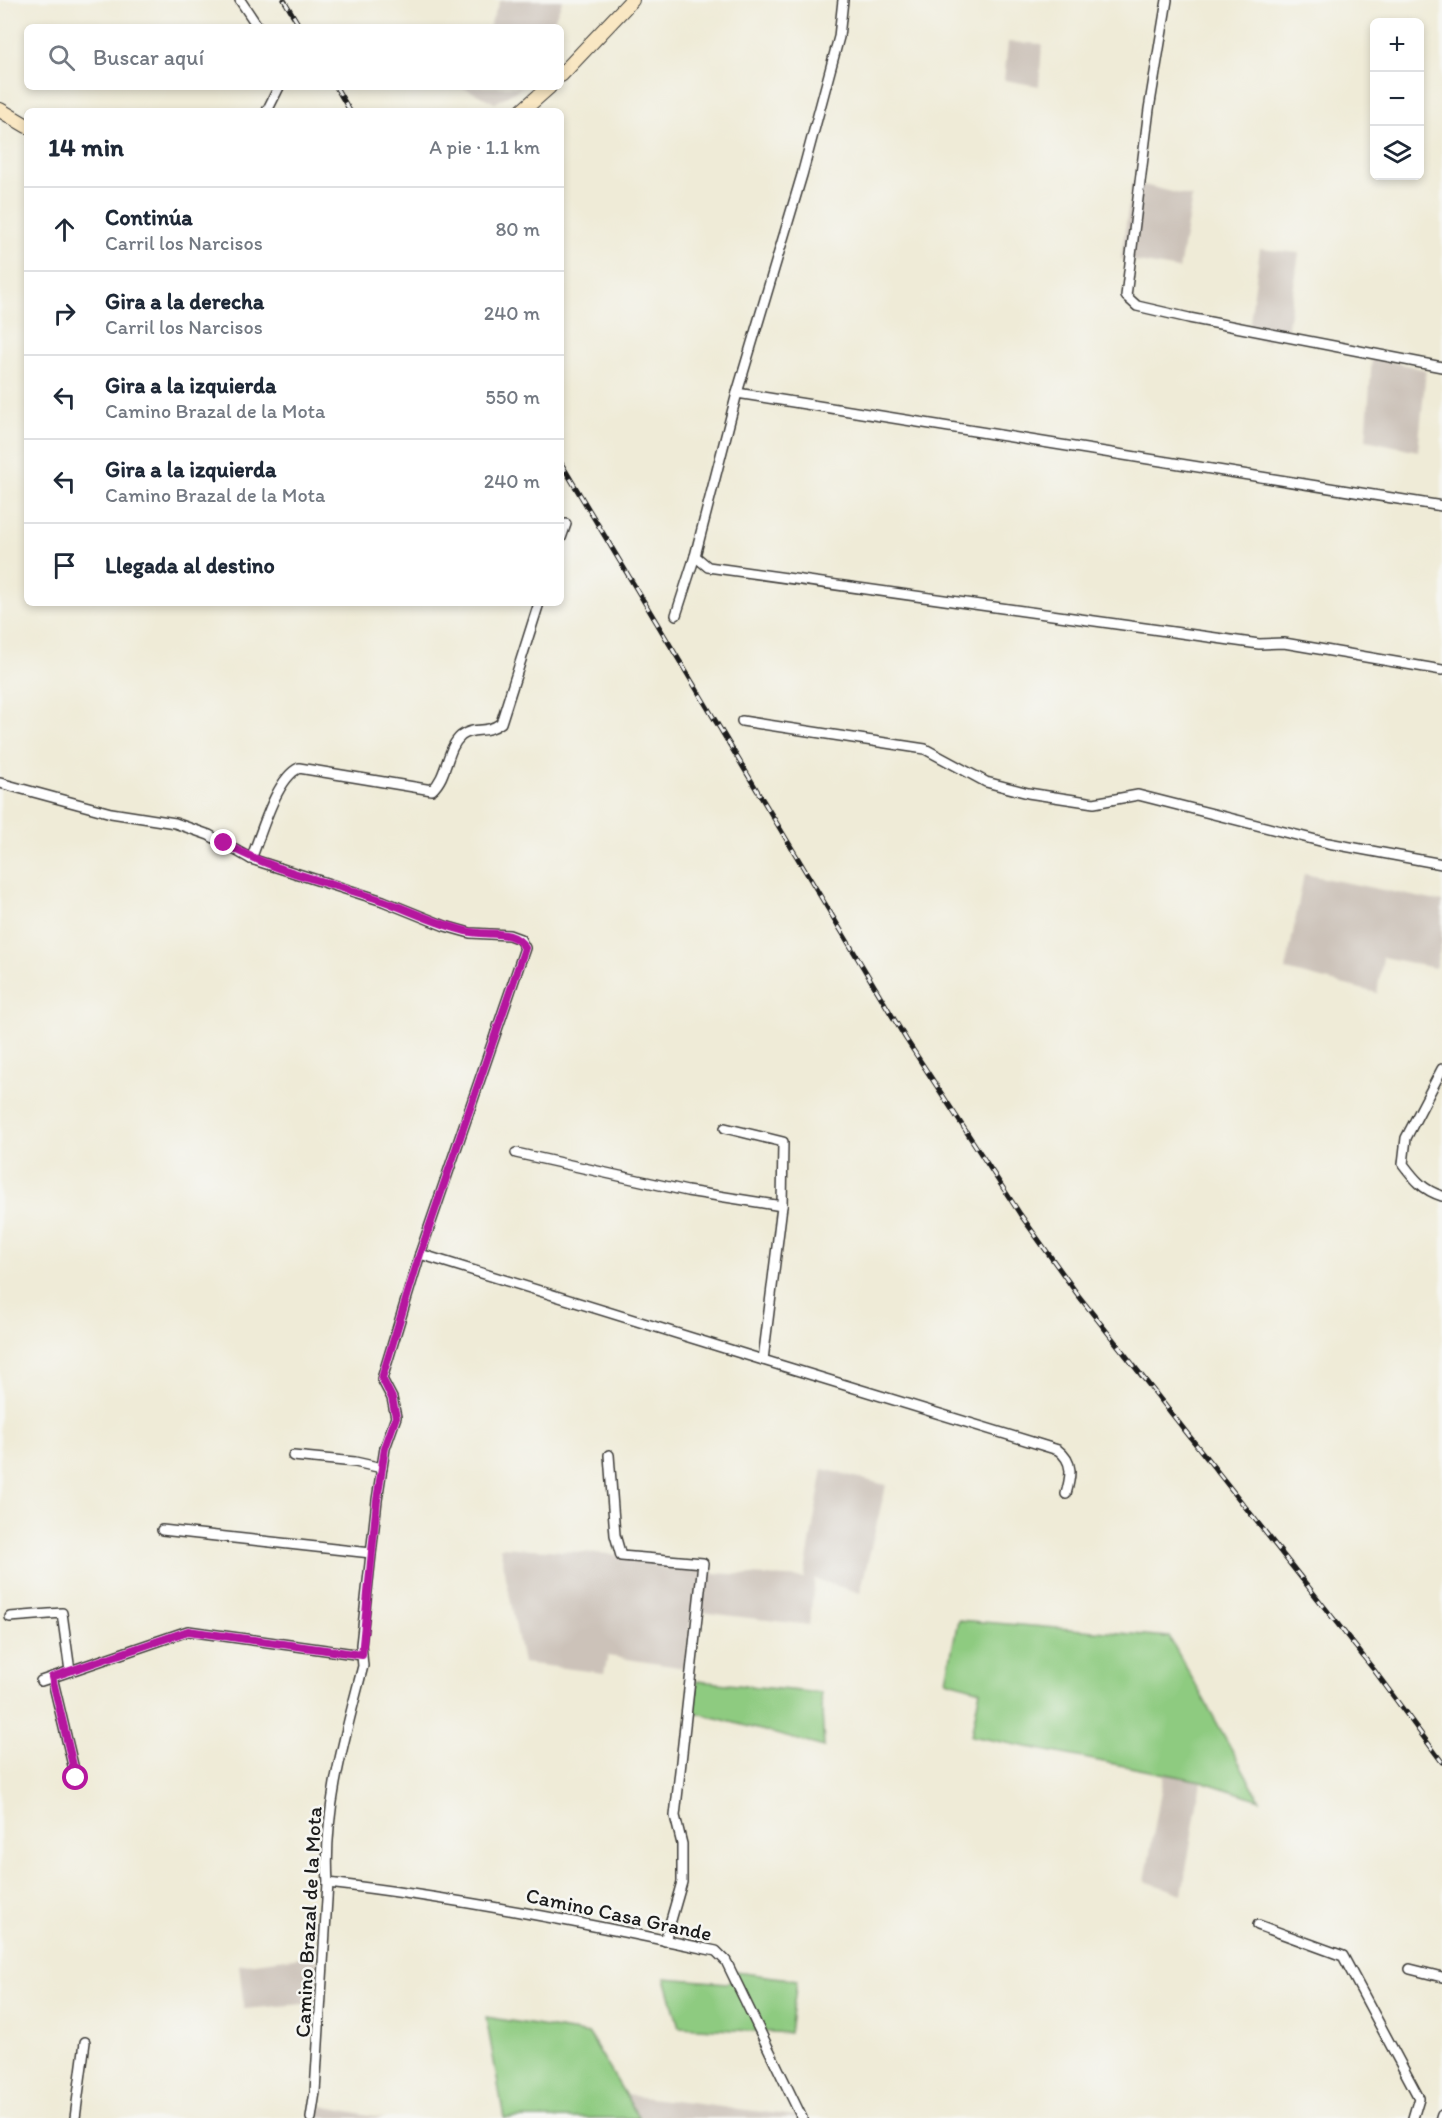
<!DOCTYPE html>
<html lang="es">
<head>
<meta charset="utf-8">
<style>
	body { margin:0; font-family:Itim,sans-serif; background:#f2f2f3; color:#1f2937 }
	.controls { position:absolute; right:18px; top:18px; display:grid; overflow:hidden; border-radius:9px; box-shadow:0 3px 9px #0003 }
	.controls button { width:54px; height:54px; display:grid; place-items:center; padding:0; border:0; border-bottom:2px solid #e0e1e3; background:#fff; color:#1f2937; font:30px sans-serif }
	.stop { position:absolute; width:18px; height:18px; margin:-14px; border:4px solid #b5179e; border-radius:50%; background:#fff }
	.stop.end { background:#b5179e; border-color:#fff; box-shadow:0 2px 6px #0008 }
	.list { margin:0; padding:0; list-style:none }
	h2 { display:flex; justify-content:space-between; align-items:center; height:78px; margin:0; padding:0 24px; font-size:26px }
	h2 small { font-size:20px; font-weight:400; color:#747a83 }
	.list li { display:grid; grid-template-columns:39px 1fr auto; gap:18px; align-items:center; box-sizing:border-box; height:84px; padding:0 24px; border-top:2px solid #e0e1e3 }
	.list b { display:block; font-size:22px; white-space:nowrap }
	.list p { margin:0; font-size:20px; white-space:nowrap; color:#747a83 }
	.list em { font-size:20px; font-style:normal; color:#747a83 }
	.icon { flex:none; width:33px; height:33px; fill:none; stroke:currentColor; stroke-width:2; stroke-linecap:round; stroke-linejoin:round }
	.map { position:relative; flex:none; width:1442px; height:2118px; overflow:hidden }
	.search { position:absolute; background:#fff; box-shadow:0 3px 9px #0003; left:24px; top:24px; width:540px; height:66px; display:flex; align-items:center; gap:15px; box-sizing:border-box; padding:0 21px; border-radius:9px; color:#747a83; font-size:22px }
	.panel { position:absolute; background:#fff; box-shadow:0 3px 9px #0003; left:24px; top:108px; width:540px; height:498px; border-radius:9px }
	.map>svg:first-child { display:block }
	.industrial { fill:#ccc2b9 }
	.green { fill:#8ecb80; stroke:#55744e; stroke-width:1.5 }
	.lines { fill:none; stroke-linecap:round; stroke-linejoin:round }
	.street-casing { stroke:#3c3b38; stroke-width:12 }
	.secondary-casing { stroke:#3c3b38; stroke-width:16 }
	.street { stroke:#fff; stroke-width:9 }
	.secondary { stroke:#f9e7c3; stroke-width:14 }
	.rail-casing { stroke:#1c1c1c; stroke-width:5 }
	.rail { stroke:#f6f6f2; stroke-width:3; stroke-dasharray:9; stroke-linecap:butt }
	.route { stroke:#b5179e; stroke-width:8 }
	.labels { text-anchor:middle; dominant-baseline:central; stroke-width:5; stroke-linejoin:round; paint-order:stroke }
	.street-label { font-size:21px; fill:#1c1c1c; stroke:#f6f6f2 }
</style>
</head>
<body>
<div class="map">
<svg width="1442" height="2118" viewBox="0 0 1442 2118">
	<rect width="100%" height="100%" fill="#f6f6f2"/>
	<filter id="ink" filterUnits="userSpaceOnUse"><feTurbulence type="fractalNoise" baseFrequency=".0167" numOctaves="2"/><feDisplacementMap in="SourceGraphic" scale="12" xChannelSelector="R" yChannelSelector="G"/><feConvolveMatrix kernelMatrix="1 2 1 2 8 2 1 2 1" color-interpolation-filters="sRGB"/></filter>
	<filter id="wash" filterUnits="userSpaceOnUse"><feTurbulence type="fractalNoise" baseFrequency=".008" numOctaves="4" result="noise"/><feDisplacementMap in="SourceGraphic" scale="24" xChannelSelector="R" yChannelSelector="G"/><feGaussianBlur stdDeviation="1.35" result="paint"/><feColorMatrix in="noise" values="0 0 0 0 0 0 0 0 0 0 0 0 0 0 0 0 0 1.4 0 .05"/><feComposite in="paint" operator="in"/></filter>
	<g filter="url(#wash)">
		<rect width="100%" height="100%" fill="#efebd7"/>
		<g class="industrial">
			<path d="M511 0H563L551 27H489L500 1Z"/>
			<path d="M1008 42 1042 44 1039 86 1004 80Z"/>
			<path d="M462 87H523L495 103Z"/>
			<path d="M1132 182 1192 197 1179 269 1121 259Z"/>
			<path d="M1260 249 1299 253 1287 332 1270 327 1268 342 1248 336Z"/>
			<path d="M1372 357 1426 370 1418 451 1366 440Z"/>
			<path d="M1304 874 1442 902V943L1435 968 1383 957 1377 993 1286 970Z"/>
			<path d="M823 1469 886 1485 860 1593 815 1579 809 1625 692 1611 685 1668 608 1656 604 1673 523 1663 500 1547 610 1554 713 1573 804 1578Z"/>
			<path d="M1164 1774 1201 1781 1182 1894 1145 1881Z"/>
			<path d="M317 1955 316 2003 244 2009 239 1965Z"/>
			<path d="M625 2095 796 2116 797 2118H639Z"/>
			<path d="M321 2106 385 2118H318Z"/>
		</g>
		<g class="green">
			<path d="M958 1620 1169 1637 1260 1800 1201 1781 971 1736 980 1690 946 1680Z"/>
			<path d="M697 1681 821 1693 824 1747 690 1711Z"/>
			<path d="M736 1972 797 1980 790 2033 679 2027 665 1978 728 1983Z"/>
			<path d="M486 2017 589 2034 639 2118H504Z"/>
		</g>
	</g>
	<g filter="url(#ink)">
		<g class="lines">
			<g class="street-casing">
				<g id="street">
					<path d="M240 0 258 27"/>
					<path d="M1167 0 1149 109 1126 296 1137 306 1189 318 1442 367"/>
					<path d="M267 111 279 87"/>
					<path d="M737 393 802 175 839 37 843 0"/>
					<path d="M1442 506 737 393 695 556 708 567 1259 644 1284 643 1442 670"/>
					<path d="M561 538 566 524"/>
					<path d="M676 615 695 556"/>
					<path d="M742 721 925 749 986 782 1028 793 1094 803 1138 795 1328 843 1442 864"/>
					<path d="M0 783 111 813 175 823 209 835 251 859 383 901 445 926 470 933 509 935 520 939 525 948 420 1254 382 1379 392 1398 396 1417 385 1448 377 1500 361 1645 363 1666C345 1736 323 1810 328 1883L315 2092 311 2118"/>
					<path d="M251 859C261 835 276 778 299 768L432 790C448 776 446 749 461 736 474 726 485 735 501 723L539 603"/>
					<path d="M1442 1069 1406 1138 1403 1164C1415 1180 1423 1190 1442 1196"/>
					<path d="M725 1128 783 1142 782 1206"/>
					<path d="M420 1254 763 1360 782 1206 687 1191 516 1153"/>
					<path d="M763 1360 1058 1450C1074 1462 1071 1476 1066 1494"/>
					<path d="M609 1455 615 1535 621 1556 703 1563 675 1816 682 1844V1882L665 1941"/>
					<path d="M293 1456 355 1462 382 1468"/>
					<path d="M162 1530 371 1553"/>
					<path d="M10 1617 62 1613 70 1671"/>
					<path d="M52 1677 76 1778"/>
					<path d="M41 1681 188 1631 362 1655"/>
					<path d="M328 1883C459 1898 588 1924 716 1951L726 1961 802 2118"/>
					<path d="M1258 1925 1343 1956 1419 2098 1413 2118"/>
					<path d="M1410 1969 1442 1977"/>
					<path d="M75 2118 85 2042"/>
					<path d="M1441 2118 1442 2115"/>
				</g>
			</g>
			<g class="secondary-casing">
				<g id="secondary">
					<path d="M561 75 632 0"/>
					<path d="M0 110 27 126"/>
					<path d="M522 111 549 87"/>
				</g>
			</g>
			<use href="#street" class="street"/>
			<use href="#secondary" class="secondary"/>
			<g class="rail-casing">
				<g id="rail">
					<path d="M284 0 300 27"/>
					<path d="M336 87 350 111"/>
					<path d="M561 463 906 1039 1020 1214 1078 1295 1374 1670 1442 1762"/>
				</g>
			</g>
			<use href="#rail" class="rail"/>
		</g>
	</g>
	<g class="lines" filter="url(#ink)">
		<path class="route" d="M76 1778 52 1677 188 1631 362 1655 377 1500 385 1448 396 1417 392 1398 382 1378 420 1254 525 948C513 927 486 937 466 931 437 924 411 911 384 901 330 882 274 872 224 843"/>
	</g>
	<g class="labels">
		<g class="street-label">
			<text transform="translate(619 1914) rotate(12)">Camino Casa Grande</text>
			<text transform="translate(308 1922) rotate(-87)">Camino Brazal de la Mota</text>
		</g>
	</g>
</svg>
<div class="controls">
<button>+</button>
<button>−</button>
<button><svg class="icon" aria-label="layers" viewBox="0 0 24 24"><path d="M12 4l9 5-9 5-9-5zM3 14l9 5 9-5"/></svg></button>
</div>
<div class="stop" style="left:76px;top:1778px"></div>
<div class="stop end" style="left:224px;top:843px"></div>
<div class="search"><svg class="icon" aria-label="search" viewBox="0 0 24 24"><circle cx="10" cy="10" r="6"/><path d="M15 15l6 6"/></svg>Buscar aquí</div>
<section class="panel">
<h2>14 min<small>A pie · 1.1 km</small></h2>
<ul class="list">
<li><svg class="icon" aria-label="ahead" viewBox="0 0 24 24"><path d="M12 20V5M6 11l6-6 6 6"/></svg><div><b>Continúa</b><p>Carril los Narcisos</p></div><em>80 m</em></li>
<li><svg class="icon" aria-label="right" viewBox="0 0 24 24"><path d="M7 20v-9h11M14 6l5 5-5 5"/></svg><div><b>Gira a la derecha</b><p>Carril los Narcisos</p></div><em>240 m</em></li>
<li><svg class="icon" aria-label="left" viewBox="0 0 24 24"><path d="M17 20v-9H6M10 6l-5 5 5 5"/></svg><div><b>Gira a la izquierda</b><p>Camino Brazal de la Mota</p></div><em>550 m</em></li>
<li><svg class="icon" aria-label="left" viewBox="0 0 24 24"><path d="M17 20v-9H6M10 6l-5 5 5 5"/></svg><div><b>Gira a la izquierda</b><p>Camino Brazal de la Mota</p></div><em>240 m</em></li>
<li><svg class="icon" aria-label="arrive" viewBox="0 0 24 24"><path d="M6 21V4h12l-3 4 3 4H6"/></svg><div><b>Llegada al destino</b></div></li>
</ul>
</section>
</div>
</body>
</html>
